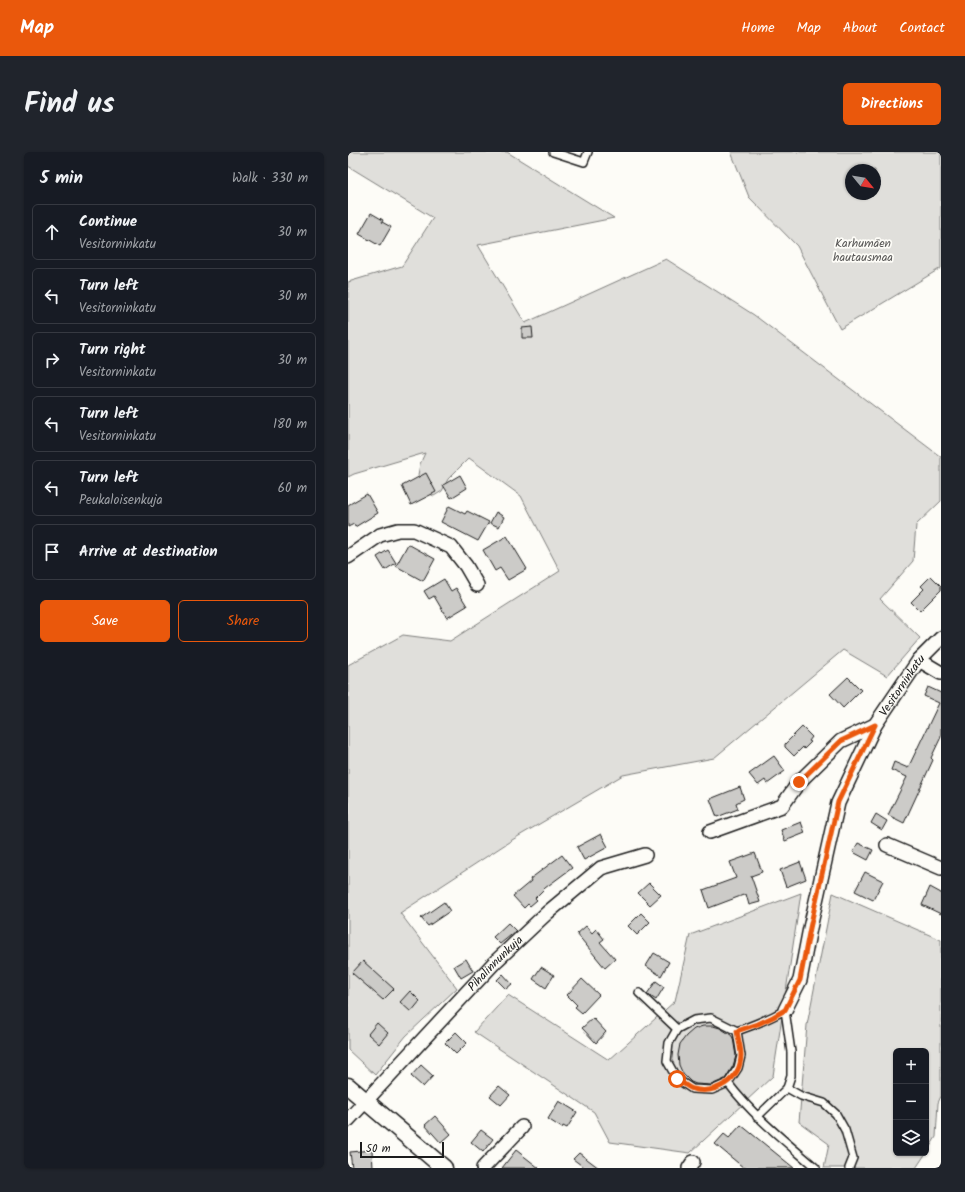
<!DOCTYPE html>
<html lang="en">
<head>
<meta charset="utf-8">
<style>
	body { margin:0; font-family:Kalam,sans-serif; background:#20242c; color:#f1f3f6 }
	.controls { position:absolute; right:12px; bottom:12px; display:grid; overflow:hidden; border-radius:6px; box-shadow:0 1px 3px #0004 }
	.controls button { width:36px; height:36px; display:grid; place-items:center; padding:0; border:0; border-bottom:1px solid #363941; background:#171b24; color:#f1f3f6; font:20px sans-serif }
	.compass { position:absolute; left:497px; top:12px; width:36px; height:36px; border-radius:50%; background:#171b24; box-shadow:0 1px 3px #0004; rotate:120deg }
	.scale { position:absolute; left:12px; bottom:10px; width:84px; box-sizing:border-box; padding-left:4px; border:2px solid #1c1c1c; border-top:0; font-size:11px; line-height:14px; white-space:nowrap; color:#1c1c1c; -webkit-text-stroke:3px #fdfcf7; paint-order:stroke }
	.stop { position:absolute; width:12px; height:12px; margin:-9px; border:3px solid #ea580c; border-radius:50%; background:#fff }
	.stop.end { background:#ea580c; border-color:#fff; box-shadow:0 1px 4px #0008 }
	.list { margin:0; padding:0; list-style:none }
	h2 { display:flex; justify-content:space-between; align-items:center; height:52px; margin:0; padding:0 16px; font-size:17px }
	h2 small { font-size:13px; font-weight:400; color:#9ea1a6 }
	.list li { display:grid; grid-template-columns:26px 1fr auto; gap:12px; align-items:center; box-sizing:border-box; height:56px; margin:0 8px 8px; padding:0 8px; border:1px solid #363941; border-radius:6px }
	.list b { display:block; font-size:15px; white-space:nowrap }
	.list p { margin:0; font-size:13px; white-space:nowrap; color:#9ea1a6 }
	.list em { font-size:13px; font-style:normal; color:#9ea1a6 }
	.actions { display:flex; gap:8px; padding:12px 16px }
	.actions a { flex:1; padding:9px 0; border:1px solid #ea580c; border-radius:6px; text-align:center; font-size:14px; color:#ea580c }
	.actions .main { background:#ea580c; color:#fff }
	.icon { flex:none; width:22px; height:22px; fill:none; stroke:currentColor; stroke-width:2; stroke-linecap:round; stroke-linejoin:round }
	.map { position:relative; flex:none; width:593px; height:1016px; overflow:hidden; border-radius:6px }
	header { display:flex; align-items:center; gap:24px; box-sizing:border-box; height:56px; padding:0 20px; background:#ea580c; color:#fff }
	header strong { font-size:19px }
	nav { display:flex; gap:22px; margin-inline-start:auto; font-size:14px }
	.intro { display:flex; align-items:center; justify-content:space-between; box-sizing:border-box; height:96px; padding:0 24px }
	h1 { margin:0; font-size:28px }
	.button { padding:10px 18px; border-radius:6px; background:#ea580c; color:#fff; font-size:14px; font-weight:700 }
	main { display:flex; gap:24px; padding:0 24px }
	aside { flex:1; background:#171b24; border-radius:6px; box-shadow:0 1px 3px #0004 }
	.map>svg:first-child { display:block }
	.green { fill:#e0dfdb; stroke:#7e7e7c; fill-rule:evenodd }
	.building { fill:#cccbc8; stroke:#1c1c1c }
	.lines { fill:none; stroke-linecap:round; stroke-linejoin:round }
	.service-casing { stroke:#1c1c1c; stroke-width:10 }
	.minor-casing { stroke:#1c1c1c; stroke-width:16 }
	.tertiary-casing { stroke:#1c1c1c; stroke-width:19 }
	.service { stroke:#fdfcf7; stroke-width:7 }
	.minor { stroke:#fdfcf7; stroke-width:13 }
	.tertiary { stroke:#fdfcf7; stroke-width:16 }
	.route { stroke:#ea580c; stroke-width:5 }
	.labels { text-anchor:middle; dominant-baseline:central; stroke-width:3.5; stroke-linejoin:round; paint-order:stroke }
	.park-label { font-size:12px; fill:#575655; stroke:#fdfcf7 }
	.street-label { font-size:12px; fill:#1c1c1c; stroke:#fdfcf7 }
</style>
</head>
<body>
<header>
<strong>Map</strong>
<nav><a>Home</a><a>Map</a><a>About</a><a>Contact</a></nav>
</header>
<div class="intro"><h1>Find us</h1><a class="button">Directions</a></div>
<main>
<aside>
<h2>5 min<small>Walk · 330 m</small></h2>
<ul class="list">
<li><svg class="icon" aria-label="ahead" viewBox="0 0 24 24"><path d="M12 20V5M6 11l6-6 6 6"/></svg><div><b>Continue</b><p>Vesitorninkatu</p></div><em>30 m</em></li>
<li><svg class="icon" aria-label="left" viewBox="0 0 24 24"><path d="M17 20v-9H6M10 6l-5 5 5 5"/></svg><div><b>Turn left</b><p>Vesitorninkatu</p></div><em>30 m</em></li>
<li><svg class="icon" aria-label="right" viewBox="0 0 24 24"><path d="M7 20v-9h11M14 6l5 5-5 5"/></svg><div><b>Turn right</b><p>Vesitorninkatu</p></div><em>30 m</em></li>
<li><svg class="icon" aria-label="left" viewBox="0 0 24 24"><path d="M17 20v-9H6M10 6l-5 5 5 5"/></svg><div><b>Turn left</b><p>Vesitorninkatu</p></div><em>180 m</em></li>
<li><svg class="icon" aria-label="left" viewBox="0 0 24 24"><path d="M17 20v-9H6M10 6l-5 5 5 5"/></svg><div><b>Turn left</b><p>Peukaloisenkuja</p></div><em>60 m</em></li>
<li><svg class="icon" aria-label="arrive" viewBox="0 0 24 24"><path d="M6 21V4h12l-3 4 3 4H6"/></svg><div><b>Arrive at destination</b></div></li>
</ul>
<div class="actions"><a class="main">Save</a><a>Share</a></div>
</aside>
<div class="map">
<svg width="593" height="1016" viewBox="0 0 593 1016">
	<rect width="100%" height="100%" fill="#fdfcf7"/>
	<filter id="ink" filterUnits="userSpaceOnUse"><feTurbulence type="fractalNoise" baseFrequency=".025" numOctaves="2"/><feDisplacementMap in="SourceGraphic" scale="8" xChannelSelector="R" yChannelSelector="G"/><feConvolveMatrix kernelMatrix="1 2 1 2 8 2 1 2 1" color-interpolation-filters="sRGB"/></filter>
	<g filter="url(#ink)">
		<g class="green">
			<path d="M0 0H159L266 66 130 93 177 171 318 107 406 163 593 305V349L568 373 565 409 532 447 572 486 539 524 495 498 366 606 275 623 164 688 52 761 109 836 58 884 27 923 0 898V513L55 483 102 489 212 419 173 344 121 306 100 327 94 339 86 344 76 339 70 323 72 312 77 301 6 322 0 325V130L54 114 85 66 0 14Z"/>
			<path d="M383 0H593V116L492 177 449 94 401 45ZM503 18H527V42H503Z"/>
			<path d="M453 741 425 924 342 1001 262 990 246 960 126 880 160 843 261 908 327 849 342 783Z"/>
			<path d="M485 741 593 788V944L590 951 588 985 578 1001V899H548V1001H578L568 1016H476L481 992 451 970 459 873Z"/>
		</g>
		<g class="building">
			<path d="M23 61 35 68 34 70 43 75 32 94 11 82Z"/>
			<path d="M184 175 185 186H174V176Z"/>
			<path d="M78 321 88 340 63 353 54 334Z"/>
			<path d="M112 323 119 336 103 346 95 333Z"/>
			<path d="M19 342 30 361 7 375 6 372 0 375V353Z"/>
			<path d="M101 354 117 362 119 359 141 370 130 389 93 370Z"/>
			<path d="M148 360 156 365 151 375 142 371Z"/>
			<path d="M159 384 179 417 160 428 152 416 147 419 135 398Z"/>
			<path d="M60 392 87 407 75 429 48 414Z"/>
			<path d="M40 398 48 411 37 418 29 405Z"/>
			<path d="M583 424 593 434V438L572 459 563 450 576 437 573 434Z"/>
			<path d="M96 427 103 439 108 436 119 454 99 466 86 444 81 447 76 439Z"/>
			<path d="M500 525 513 538 495 556 482 542Z"/>
			<path d="M580 535 593 541V585L583 606 585 608 556 671 540 663 559 625 543 618 546 610 560 616 591 551 576 544Z"/>
			<path d="M454 575 464 585 461 589 463 590 456 597 455 595 446 604 437 595V592Z"/>
			<path d="M426 604 437 619 419 632 417 628 410 633 401 622Z"/>
			<path d="M392 635 396 647 388 651 390 657 369 665 362 647Z"/>
			<path d="M528 662 539 669 534 678 523 671Z"/>
			<path d="M453 670 457 681 437 689 433 678Z"/>
			<path d="M253 682 260 695 236 708 229 695Z"/>
			<path d="M510 691 525 698 520 708 505 700Z"/>
			<path d="M407 701 414 720 403 724 412 750 401 753 398 742 361 756 355 738 388 726 382 710Z"/>
			<path d="M214 703 224 716 197 736 187 746 189 748 182 754 180 752 176 756 165 744 183 729 182 727Z"/>
			<path d="M452 710 458 727 438 735 432 718Z"/>
			<path d="M517 720 535 729 525 748 507 739Z"/>
			<path d="M301 731 313 743 302 753 290 741Z"/>
			<path d="M582 735 593 741V762L574 753Z"/>
			<path d="M96 750 102 759 80 774 73 766Z"/>
			<path d="M293 761 302 770 289 783 280 774Z"/>
			<path d="M160 771 168 779 152 792 145 785Z"/>
			<path d="M238 774 244 781 248 777 256 787 252 790 267 807 257 816 229 782Z"/>
			<path d="M306 801 321 810 313 824 298 814Z"/>
			<path d="M118 807 125 819 113 826 106 814Z"/>
			<path d="M15 809 46 837 35 848 4 821Z"/>
			<path d="M193 815 206 823 198 836 185 827Z"/>
			<path d="M155 822 164 832 158 837 149 828Z"/>
			<path d="M234 827 251 843 234 861 227 855 229 853 219 843Z"/>
			<path d="M308 829 316 835 308 848 299 842Z"/>
			<path d="M62 839 72 849 63 860 52 850Z"/>
			<path d="M245 866 258 880 248 891 234 876Z"/>
			<path d="M29 871 40 881 31 892 20 882Z"/>
			<path d="M355 874H365L372 876 383 883 385 886 388 904 385 914 377 927 363 933 348 932 343 930 335 922 331 913 330 903 332 892 338 884 346 877Z"/>
			<path d="M108 880 119 891 108 902 97 891Z"/>
			<path d="M73 913 85 924 75 935 63 924Z"/>
			<path d="M151 934 162 943 153 953 142 944Z"/>
			<path d="M211 949 229 960 219 976 215 974 214 976 200 967Z"/>
			<path d="M87 964 103 982 93 991 77 973Z"/>
			<path d="M393 973 446 1016H396L367 992 376 982 381 986Z"/>
			<path d="M133 978 145 987 135 1000 123 990Z"/>
			<path d="M24 998 25 1016H4L2 1000Z"/>
			<path d="M168 998 191 1016H154Z"/>
			<path d="M231 1001 251 1016H237L225 1007Z"/>
		</g>
		<g class="lines">
			<g class="service-casing">
				<g id="service">
					<path d="M205 0 236 10 240 0"/>
					<path d="M291 841 329 877"/>
					<path d="M389 879 393 904 390 916 380 931 364 938 344 937 329 927 319 909 321 891 329 877 346 868 363 866 389 879C406 873 421 867 437 858L443 900V924L439 936 453 944 476 951 488 962 497 978 505 1006 501 1016"/>
					<path d="M380 931C405 964 437 989 468 1016"/>
					<path d="M409 965 439 936"/>
				</g>
			</g>
			<g class="minor-casing">
				<g id="minor">
					<path d="M0 405 32 383 50 378H66L103 395 118 414 129 433"/>
					<path d="M571 508 593 521"/>
					<path d="M362 680 434 654 451 630 493 589 527 573"/>
					<path d="M539 693 593 716"/>
					<path id="s1" d="M437 858 452 828 462 776 490 651 527 573 571 508 593 486"/>
					<path id="s2" d="M0 968 146 811 199 761 253 716 297 703"/>
					<path d="M135 1016 174 975"/>
					<path d="M341 1016 345 1010"/>
				</g>
			</g>
			<g class="tertiary-casing">
				<path id="tertiary" d="M0 934 96 1016"/>
			</g>
			<use href="#service" class="service"/>
			<use href="#minor" class="minor"/>
			<use href="#tertiary" class="tertiary"/>
		</g>
	</g>
	<g class="lines" filter="url(#ink)">
		<path class="route" d="M329 927C334 930 339 935 345 937 367 943 393 928 393 903 393 895 390 887 389 879L410 872 425 865 437 858 452 828 462 776 490 650 527 573 493 589 451 630"/>
	</g>
	<g class="labels">
		<g class="park-label">
			<text x="515" y="91">Karhumäen<tspan x="515" dy="14">hautausmaa</tspan></text>
		</g>
		<g class="street-label">
			<text stroke="none"><textPath href="#s1" startOffset="349">Vesitorninkatu</textPath></text>
			<text stroke="none"><textPath href="#s2" startOffset="215">Pihalinnunkuja</textPath></text>
		</g>
	</g>
</svg>
<div class="controls">
<button>+</button>
<button>−</button>
<button><svg class="icon" aria-label="layers" viewBox="0 0 24 24"><path d="M12 4l9 5-9 5-9-5zM3 14l9 5 9-5"/></svg></button>
</div>
<svg class="compass" viewBox="-18 -18 36 36"><path d="M0-13l5 13h-10z" fill="#e53935"/><path d="M0 13l5-13h-10z" fill="#9ea1a6"/></svg>
<div class="scale">50 m</div>
<div class="stop" style="left:329px;top:927px"></div>
<div class="stop end" style="left:451px;top:630px"></div>
</div>
</main>
</body>
</html>
